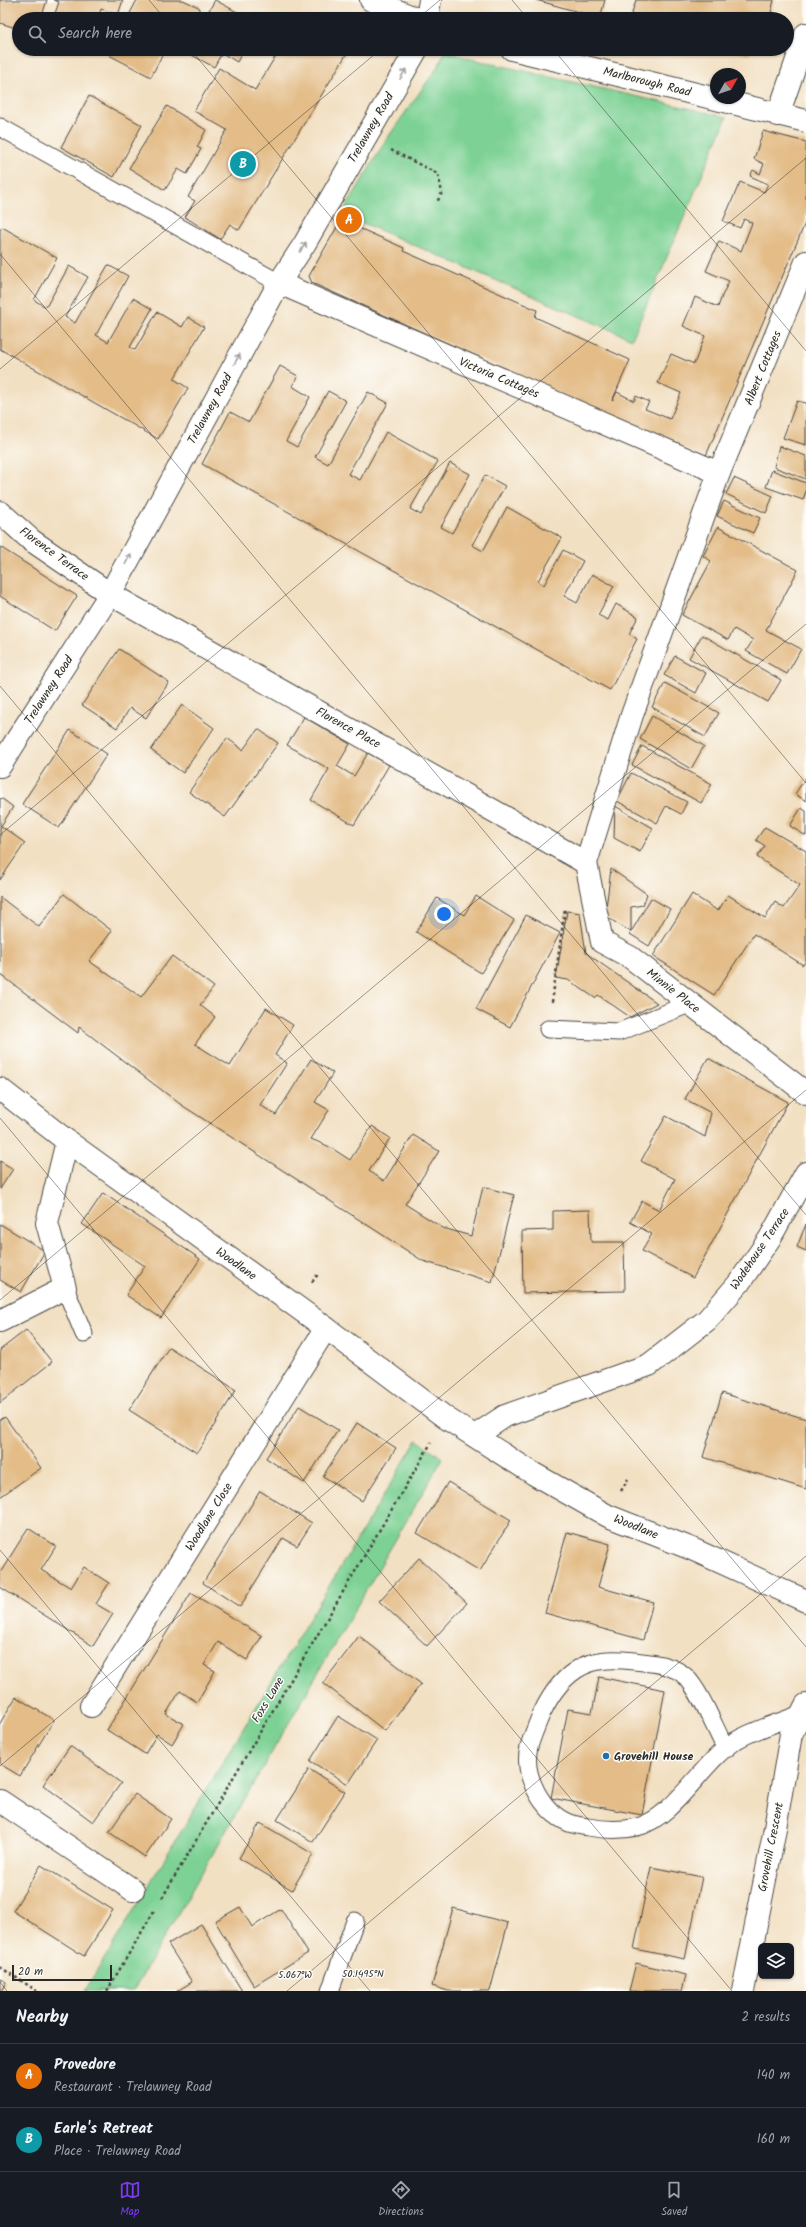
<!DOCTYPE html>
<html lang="en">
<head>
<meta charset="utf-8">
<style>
	body { margin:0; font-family:Kalam,sans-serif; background:#20242c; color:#f1f3f6 }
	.controls { position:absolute; right:12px; bottom:12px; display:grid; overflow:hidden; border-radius:6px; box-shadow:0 1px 3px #0004 }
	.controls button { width:36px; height:36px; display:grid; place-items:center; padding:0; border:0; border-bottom:1px solid #363941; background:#171b24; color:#f1f3f6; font:20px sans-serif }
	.compass { position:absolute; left:710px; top:68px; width:36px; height:36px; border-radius:50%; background:#171b24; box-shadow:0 1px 3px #0004; rotate:50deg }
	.scale { position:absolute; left:12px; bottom:10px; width:100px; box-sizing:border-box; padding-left:4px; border:2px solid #2b2b2b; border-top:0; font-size:11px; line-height:14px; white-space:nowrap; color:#2b2b2b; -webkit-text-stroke:3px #fdfcf7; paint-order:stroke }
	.you { position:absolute; left:444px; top:914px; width:14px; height:14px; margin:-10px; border:3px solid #fff; border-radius:50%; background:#1a73e8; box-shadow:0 0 0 6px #1a73e833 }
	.badge { display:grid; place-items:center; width:26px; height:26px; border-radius:50%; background:#7c3aed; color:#fff; font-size:13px; font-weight:700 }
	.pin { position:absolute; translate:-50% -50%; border:2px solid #fff; box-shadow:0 1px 4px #0006 }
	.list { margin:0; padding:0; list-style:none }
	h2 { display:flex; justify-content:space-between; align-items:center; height:52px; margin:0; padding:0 16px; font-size:17px }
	h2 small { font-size:13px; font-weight:400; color:#9ea1a6 }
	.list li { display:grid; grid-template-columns:26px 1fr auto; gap:12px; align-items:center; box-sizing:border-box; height:64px; padding:0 16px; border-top:1px solid #363941 }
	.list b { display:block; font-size:15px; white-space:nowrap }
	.list p { margin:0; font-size:13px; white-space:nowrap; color:#9ea1a6 }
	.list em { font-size:13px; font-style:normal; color:#9ea1a6 }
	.icon { flex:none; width:22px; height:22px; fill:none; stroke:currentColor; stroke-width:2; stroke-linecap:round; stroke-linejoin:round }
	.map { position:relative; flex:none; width:806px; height:1991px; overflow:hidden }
	.search { position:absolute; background:#171b24; box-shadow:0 1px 3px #0004; left:12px; right:12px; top:12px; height:44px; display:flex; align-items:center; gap:10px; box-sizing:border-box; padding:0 14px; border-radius:22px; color:#9ea1a6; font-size:15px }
	.sheet { height:180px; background:#171b24 }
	nav { display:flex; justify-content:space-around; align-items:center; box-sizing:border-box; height:56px; border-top:1px solid #363941; background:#171b24; font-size:11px; color:#9ea1a6 }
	nav a { display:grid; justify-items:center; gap:2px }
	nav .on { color:#7c3aed }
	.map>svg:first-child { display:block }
	.green { fill:#7dd194; stroke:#547e60 }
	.building { fill:#e3bc87 }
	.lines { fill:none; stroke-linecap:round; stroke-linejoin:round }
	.lane-casing { stroke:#494642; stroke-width:19 }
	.street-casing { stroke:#494642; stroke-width:24 }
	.secondary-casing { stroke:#494642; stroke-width:24 }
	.path { stroke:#494642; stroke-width:2.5; stroke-dasharray:3 3; stroke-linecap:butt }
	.lane { stroke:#fff; stroke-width:17 }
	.street { stroke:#fff; stroke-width:22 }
	.secondary { stroke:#fff; stroke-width:22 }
	.oneway { stroke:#a0a0a0 }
	.ticks { fill:none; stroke:#2b2b2b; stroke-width:1; stroke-opacity:0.45 }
	.poi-dot { fill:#1f6fb2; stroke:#fdfcf7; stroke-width:1.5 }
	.labels { text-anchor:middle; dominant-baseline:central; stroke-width:3; stroke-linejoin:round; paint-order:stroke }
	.street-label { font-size:12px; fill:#2b2b2b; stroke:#fdfcf7 }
	.poi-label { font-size:12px; font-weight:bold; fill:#2b2b2b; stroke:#fdfcf7; text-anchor:start }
	.ticks-label { font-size:10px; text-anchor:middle; fill:#2b2b2b; stroke:#fdfcf7; stroke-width:3; stroke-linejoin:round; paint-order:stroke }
</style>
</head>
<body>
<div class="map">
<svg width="806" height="1991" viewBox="0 0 806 1991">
	<rect width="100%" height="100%" fill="#fdfcf7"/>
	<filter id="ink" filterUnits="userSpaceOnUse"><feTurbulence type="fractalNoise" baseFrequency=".025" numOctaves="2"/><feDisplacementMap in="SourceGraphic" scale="8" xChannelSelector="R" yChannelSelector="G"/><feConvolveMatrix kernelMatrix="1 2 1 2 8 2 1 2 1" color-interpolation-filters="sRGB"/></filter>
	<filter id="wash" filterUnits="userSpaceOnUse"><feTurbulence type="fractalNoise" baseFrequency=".012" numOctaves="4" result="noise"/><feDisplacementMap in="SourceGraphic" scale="16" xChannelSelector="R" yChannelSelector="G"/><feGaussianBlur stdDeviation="0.9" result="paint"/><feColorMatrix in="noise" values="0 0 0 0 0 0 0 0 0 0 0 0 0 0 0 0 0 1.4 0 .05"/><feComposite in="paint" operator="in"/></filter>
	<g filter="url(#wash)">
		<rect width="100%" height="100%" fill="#f2e0c3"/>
		<g class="green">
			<path d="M445 51 467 58 727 117 632 339 342 214 386 140 439 65Z"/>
			<path d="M417 1440 443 1458 133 1991H85Z"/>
		</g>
		<g id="blocks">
			<g class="building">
				<path d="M0 0H47L41 19H19V29L0 23Z"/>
				<path d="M54 0H123L118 15 101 9 98 19H53L59 2Z"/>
				<path d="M137 0H183L200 8 194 19H127Z"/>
				<path d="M215 0 250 19H204Z"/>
				<path d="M536 0H605L600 18Z"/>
				<path d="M636 0H774L770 17 759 14 758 19H630Z"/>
				<path d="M112 49H165L151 77 109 55Z"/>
				<path d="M188 49H244L237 62 222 53 214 67 186 52Z"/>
				<path d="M280 49H337L346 55 239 230 230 224 220 239 185 217 195 201 188 197 227 130 194 111 219 68 255 90Z"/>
				<path d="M729 49H750L749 55Z"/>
				<path d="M89 96 142 125 114 177 61 147Z"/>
				<path d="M167 106 206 130 197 147 201 149 187 174 178 169 165 190 129 168Z"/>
				<path d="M763 131 806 142V221L705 458 312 283 309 276 341 220 404 248 403 251 537 310 535 317 630 360 612 401 617 392 634 401 636 396 649 402 645 409 670 419 681 393 658 383 671 354 694 364 705 336 683 326 695 297 718 307 722 296 729 281 706 271 719 241 741 251 752 223 744 219 740 228 723 221 740 182 764 192 768 184 750 176 753 170 760 174 764 164 754 159Z"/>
				<path d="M2 227 57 258 34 300 46 307 69 266 88 277 65 317 75 323 108 265 128 276 96 335 108 342 133 298 152 309 130 347 135 350 157 312 182 327 188 317 204 327 174 379 188 388 158 439 0 349V230Z"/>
				<path d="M280 366 298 376 292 386 310 397 286 441 297 447 328 391 346 401 315 457 328 464 368 392 388 403 348 474 360 480 386 432 438 461 410 509 421 515 450 463 470 474 441 527 452 533 485 475 505 486 472 545 483 551 507 507 562 538 538 581 544 585 563 550 583 561 564 596 577 603 592 574 614 586 598 615 608 620 616 604 638 617 629 634 637 639 610 690 202 464 230 412 249 422Z"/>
				<path d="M797 401 806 403V445L783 438Z"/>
				<path d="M779 446 806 456V479L774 467Z"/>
				<path d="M772 470 806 483V491L803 500 766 487Z"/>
				<path d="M734 478 773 496 766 513 726 494Z"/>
				<path d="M724 501 760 518 753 533 717 516Z"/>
				<path d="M718 527 798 570 766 630 801 649 787 674 746 651 753 640 734 629 728 640 682 615 711 561 703 556Z"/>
				<path d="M0 547 77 596 55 631 0 596Z"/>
				<path d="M702 635 781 680 768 702 689 658Z"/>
				<path d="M119 649 169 682 146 718 130 708 117 728 82 705Z"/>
				<path d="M675 656 706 673 696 693 664 675Z"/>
				<path d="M665 683 719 713 705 737 652 707Z"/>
				<path d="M182 705 214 728 183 773 151 750Z"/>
				<path d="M652 716 704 746 691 769 640 739Z"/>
				<path d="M304 717 350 744 337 766 354 776 368 753 389 765 354 825 311 800 329 769 287 745Z"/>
				<path d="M258 729 278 743 225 817 189 792 227 738 243 750Z"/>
				<path d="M70 730 107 754 59 828 22 804Z"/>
				<path d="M642 746 712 784 701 803 632 765Z"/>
				<path d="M631 773 687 802 681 814 666 806 657 823 617 801Z"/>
				<path d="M806 777V801L795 794Z"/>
				<path d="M1 798 13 807 1 826 25 843 0 880V800Z"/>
				<path d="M615 806 653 828 640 852 614 838Z"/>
				<path d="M801 808 806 811V836L790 826Z"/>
				<path d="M765 827 806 851V961L803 965 754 934 714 995 653 956 692 894 718 911 728 895 765 918 775 902 784 908 800 885 757 857 765 846 756 840Z"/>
				<path d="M611 869 647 894 643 905 631 907V932L605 916Z"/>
				<path d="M64 894 112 931 89 961 141 997 172 956 214 987 200 1005 215 1017 195 1044 230 1066 266 1008 293 1025 275 1055 287 1063 260 1105 276 1115 311 1059 333 1073 315 1102 329 1110 311 1139 330 1147 350 1160 372 1126 390 1138 369 1171 384 1181 413 1135 439 1151 405 1204 443 1228 471 1236 483 1187 514 1195 492 1282 423 1261 180 1104 79 1027 78 1033 0 974V897L39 927Z"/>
				<path d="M476 896 514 920 481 973 416 932 437 898 464 915Z"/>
				<path d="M651 898 670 909 649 946 630 934Z"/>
				<path d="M567 911 580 913 586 953 657 1003 630 1017 598 995 595 998 568 980 556 978Z"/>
				<path d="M526 915 560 933 510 1027 476 1009Z"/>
				<path d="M708 1058 788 1102 693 1278 642 1251 652 1234 630 1222 642 1201 659 1210 675 1179 641 1161 666 1116 705 1137 711 1113 685 1099Z"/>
				<path d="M0 1161 13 1169 0 1189Z"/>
				<path d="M103 1193 200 1259 161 1318 126 1295 145 1266 82 1224Z"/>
				<path d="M590 1210 591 1242H624L625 1291 523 1293 522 1231 553 1230V1211Z"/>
				<path d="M0 1224 45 1251 21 1292 0 1280Z"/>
				<path d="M806 1224V1251L797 1247Z"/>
				<path d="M26 1330 52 1362 0 1403V1350Z"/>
				<path d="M169 1347 236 1390 197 1453 129 1410Z"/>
				<path d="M722 1393 806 1419V1489L703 1457Z"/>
				<path d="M299 1406 338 1430 304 1483 266 1458Z"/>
				<path d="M5 1417 41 1468 0 1497V1420Z"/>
				<path d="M357 1423 396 1448 362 1501 323 1476Z"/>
				<path d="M448 1482 511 1520 480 1571 417 1533Z"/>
				<path d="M260 1491 312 1523 297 1546 283 1538 240 1607 203 1583Z"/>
				<path d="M28 1528 56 1546 41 1570 71 1588 84 1567 109 1583 96 1604 113 1614 93 1646 0 1587V1573Z"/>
				<path d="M567 1532 610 1544 598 1587 653 1602 643 1640 545 1613Z"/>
				<path d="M419 1558 467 1603 427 1646 379 1601Z"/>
				<path d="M191 1593 262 1636 247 1660 218 1642 204 1665 215 1671 197 1702 180 1691 166 1714 184 1724 172 1744 157 1734 145 1754 107 1730Z"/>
				<path d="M359 1636 421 1684 385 1731 323 1683Z"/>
				<path d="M599 1677 665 1690 642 1815 551 1798 568 1709 592 1713Z"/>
				<path d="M16 1697 54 1720 20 1776 0 1764V1723Z"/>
				<path d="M338 1716 377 1740 348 1784 310 1761Z"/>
				<path d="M70 1746 121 1783 93 1822 43 1785Z"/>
				<path d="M309 1769 345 1792 313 1842 277 1820Z"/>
				<path d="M135 1794 171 1819 145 1857 109 1832Z"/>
				<path d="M260 1823 313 1854 292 1890 239 1858Z"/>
				<path d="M41 1865 113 1910 84 1956 13 1911Z"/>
				<path d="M651 1867 702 1877 685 1959 634 1949Z"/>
				<path d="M240 1907 252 1927 281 1909 308 1953 254 1986 215 1921Z"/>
				<path d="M453 1908 508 1923 490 1991H448L432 1986Z"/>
				<path d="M201 1924 242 1991H177L192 1982 168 1944Z"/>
				<path d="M636 1963 686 1975 682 1991H629Z"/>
				<path d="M0 1979 6 1982 1 1991H0Z"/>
			</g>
		</g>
	</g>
	<g filter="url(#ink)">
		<use href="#blocks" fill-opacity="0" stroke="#494642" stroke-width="1"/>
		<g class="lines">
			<g class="lane-casing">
				<g id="lane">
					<path d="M0 127 279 283"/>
					<path d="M548 1029 619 1032 689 1004"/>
					<path d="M65 1288 84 1334"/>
					<path d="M726 1749C715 1729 701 1692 686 1677 673 1664 651 1663 634 1661 614 1659 594 1658 576 1670 558 1682 546 1702 538 1722 535 1730 531 1739 529 1747 522 1775 542 1812 569 1823 575 1825 582 1826 588 1827 605 1830 620 1831 637 1827 674 1818 702 1762 735 1741 755 1729 780 1722 801 1714"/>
					<path d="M330 1991 355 1921"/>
				</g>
			</g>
			<g class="street-casing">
				<g id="street">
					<path d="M371 0 417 19"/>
					<path d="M427 19 430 0"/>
					<path d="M512 49 806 121"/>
					<path d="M778 115 806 34"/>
					<path d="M806 262 719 473 632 715 586 863 602 942 630 957 806 1093"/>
					<path d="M279 283 719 473"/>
					<path d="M0 512 31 540 110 594 586 863"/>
					<path d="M0 766 110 594 279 283 305 243 417 49"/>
					<path d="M0 1321 65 1288 47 1223 67 1141"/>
					<path d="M475 1436 505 1416 649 1365 707 1320 739 1283 770 1238 806 1173"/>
					<path d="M91 1706 326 1328"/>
					<path d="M0 1801 133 1890"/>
					<path d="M743 1991 774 1834 791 1734 806 1705"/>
				</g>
			</g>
			<g class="secondary-casing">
				<path id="secondary" d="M0 1089 67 1141 326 1328 446 1418 534 1474 608 1516 692 1549 806 1601"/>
			</g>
			<g class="path">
				<path d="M391 150 438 174 442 193 437 202"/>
				<path d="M552 1002 565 908"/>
				<path d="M312 1282 319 1273"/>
				<path d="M621 1491 628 1479"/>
				<path d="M162 1898 431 1443"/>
				<path d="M0 1967 37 1991"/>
				<path d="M107 1991 154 1911"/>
			</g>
			<use href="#lane" class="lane"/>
			<use href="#street" class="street"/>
			<use href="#secondary" class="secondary"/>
		</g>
		<defs><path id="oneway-shaft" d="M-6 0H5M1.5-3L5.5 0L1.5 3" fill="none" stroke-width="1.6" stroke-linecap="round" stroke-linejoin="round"/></defs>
		<g class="oneway">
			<use href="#oneway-shaft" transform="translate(403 74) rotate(-60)"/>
			<use href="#oneway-shaft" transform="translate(303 247) rotate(-58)"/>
			<use href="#oneway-shaft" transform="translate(237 359) rotate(-61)"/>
			<use href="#oneway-shaft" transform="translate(128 559) rotate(-62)"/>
		</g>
	</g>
	<path class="ticks" d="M149 0 165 19M512 0 528 19M417 19 440 0M190 49 806 783M553 49 806 351M0 254 806 1215M0 369 381 49M0 686 806 1647M0 835 806 158M0 1118 732 1991M0 1300 806 624M0 1550 370 1991M0 1766 806 1090M0 1982 7 1991M287 1991 806 1556"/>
	<circle class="poi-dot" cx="606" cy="1756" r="4"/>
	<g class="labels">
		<g class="street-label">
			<text transform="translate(647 82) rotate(14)">Marlborough Road</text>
			<text transform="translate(371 128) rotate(-60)">Trelawney Road</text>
			<text transform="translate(763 368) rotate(-68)">Albert Cottages</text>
			<text transform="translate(499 378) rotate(23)">Victoria Cottages</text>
			<text transform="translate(210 409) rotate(-61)">Trelawney Road</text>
			<text transform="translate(54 554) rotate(36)">Florence Terrace</text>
			<text transform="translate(49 690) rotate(-57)">Trelawney Road</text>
			<text transform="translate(348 728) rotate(29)">Florence Place</text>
			<text transform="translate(673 991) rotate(38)">Minnie Place</text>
			<text transform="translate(760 1249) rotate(-56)">Wodehouse Terrace</text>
			<text transform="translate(236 1264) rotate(36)">Woodlane</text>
			<text transform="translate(209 1517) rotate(-58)">Woodlane Close</text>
			<text transform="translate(636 1527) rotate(22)">Woodlane</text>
			<text transform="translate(268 1700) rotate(-59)">Foxs Lane</text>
			<text transform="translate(771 1847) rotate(-79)">Grovehill Crescent</text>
		</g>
		<g class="poi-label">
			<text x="614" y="1756">Grovehill House</text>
		</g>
	</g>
	<g class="ticks-label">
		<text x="363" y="1977">50.1495°N</text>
		<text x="295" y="1978">5.067°W</text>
	</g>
</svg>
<div class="controls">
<button><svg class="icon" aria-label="layers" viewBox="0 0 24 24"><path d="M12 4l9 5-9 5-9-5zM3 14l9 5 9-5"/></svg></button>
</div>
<svg class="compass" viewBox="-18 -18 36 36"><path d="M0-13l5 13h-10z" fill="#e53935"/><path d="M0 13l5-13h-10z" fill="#9ea1a6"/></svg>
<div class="scale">20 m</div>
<div class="you"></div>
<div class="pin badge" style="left:349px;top:220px;background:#e8710a">A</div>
<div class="pin badge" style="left:243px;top:164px;background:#0f9aa8">B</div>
<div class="search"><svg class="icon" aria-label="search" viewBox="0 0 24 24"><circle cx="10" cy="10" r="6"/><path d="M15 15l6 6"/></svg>Search here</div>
</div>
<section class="sheet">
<h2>Nearby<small>2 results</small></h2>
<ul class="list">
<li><span class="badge" style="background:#e8710a">A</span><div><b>Provedore</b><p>Restaurant · Trelawney Road</p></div><em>140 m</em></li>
<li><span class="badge" style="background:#0f9aa8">B</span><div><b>Earle's Retreat</b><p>Place · Trelawney Road</p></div><em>160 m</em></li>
</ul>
</section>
<nav>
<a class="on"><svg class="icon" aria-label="map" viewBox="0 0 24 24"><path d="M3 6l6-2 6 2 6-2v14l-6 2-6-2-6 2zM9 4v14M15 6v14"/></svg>Map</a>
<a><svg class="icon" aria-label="directions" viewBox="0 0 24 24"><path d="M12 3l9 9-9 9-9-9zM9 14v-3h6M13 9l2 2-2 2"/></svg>Directions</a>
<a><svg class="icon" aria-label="saved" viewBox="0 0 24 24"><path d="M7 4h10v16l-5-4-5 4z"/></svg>Saved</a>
</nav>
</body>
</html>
